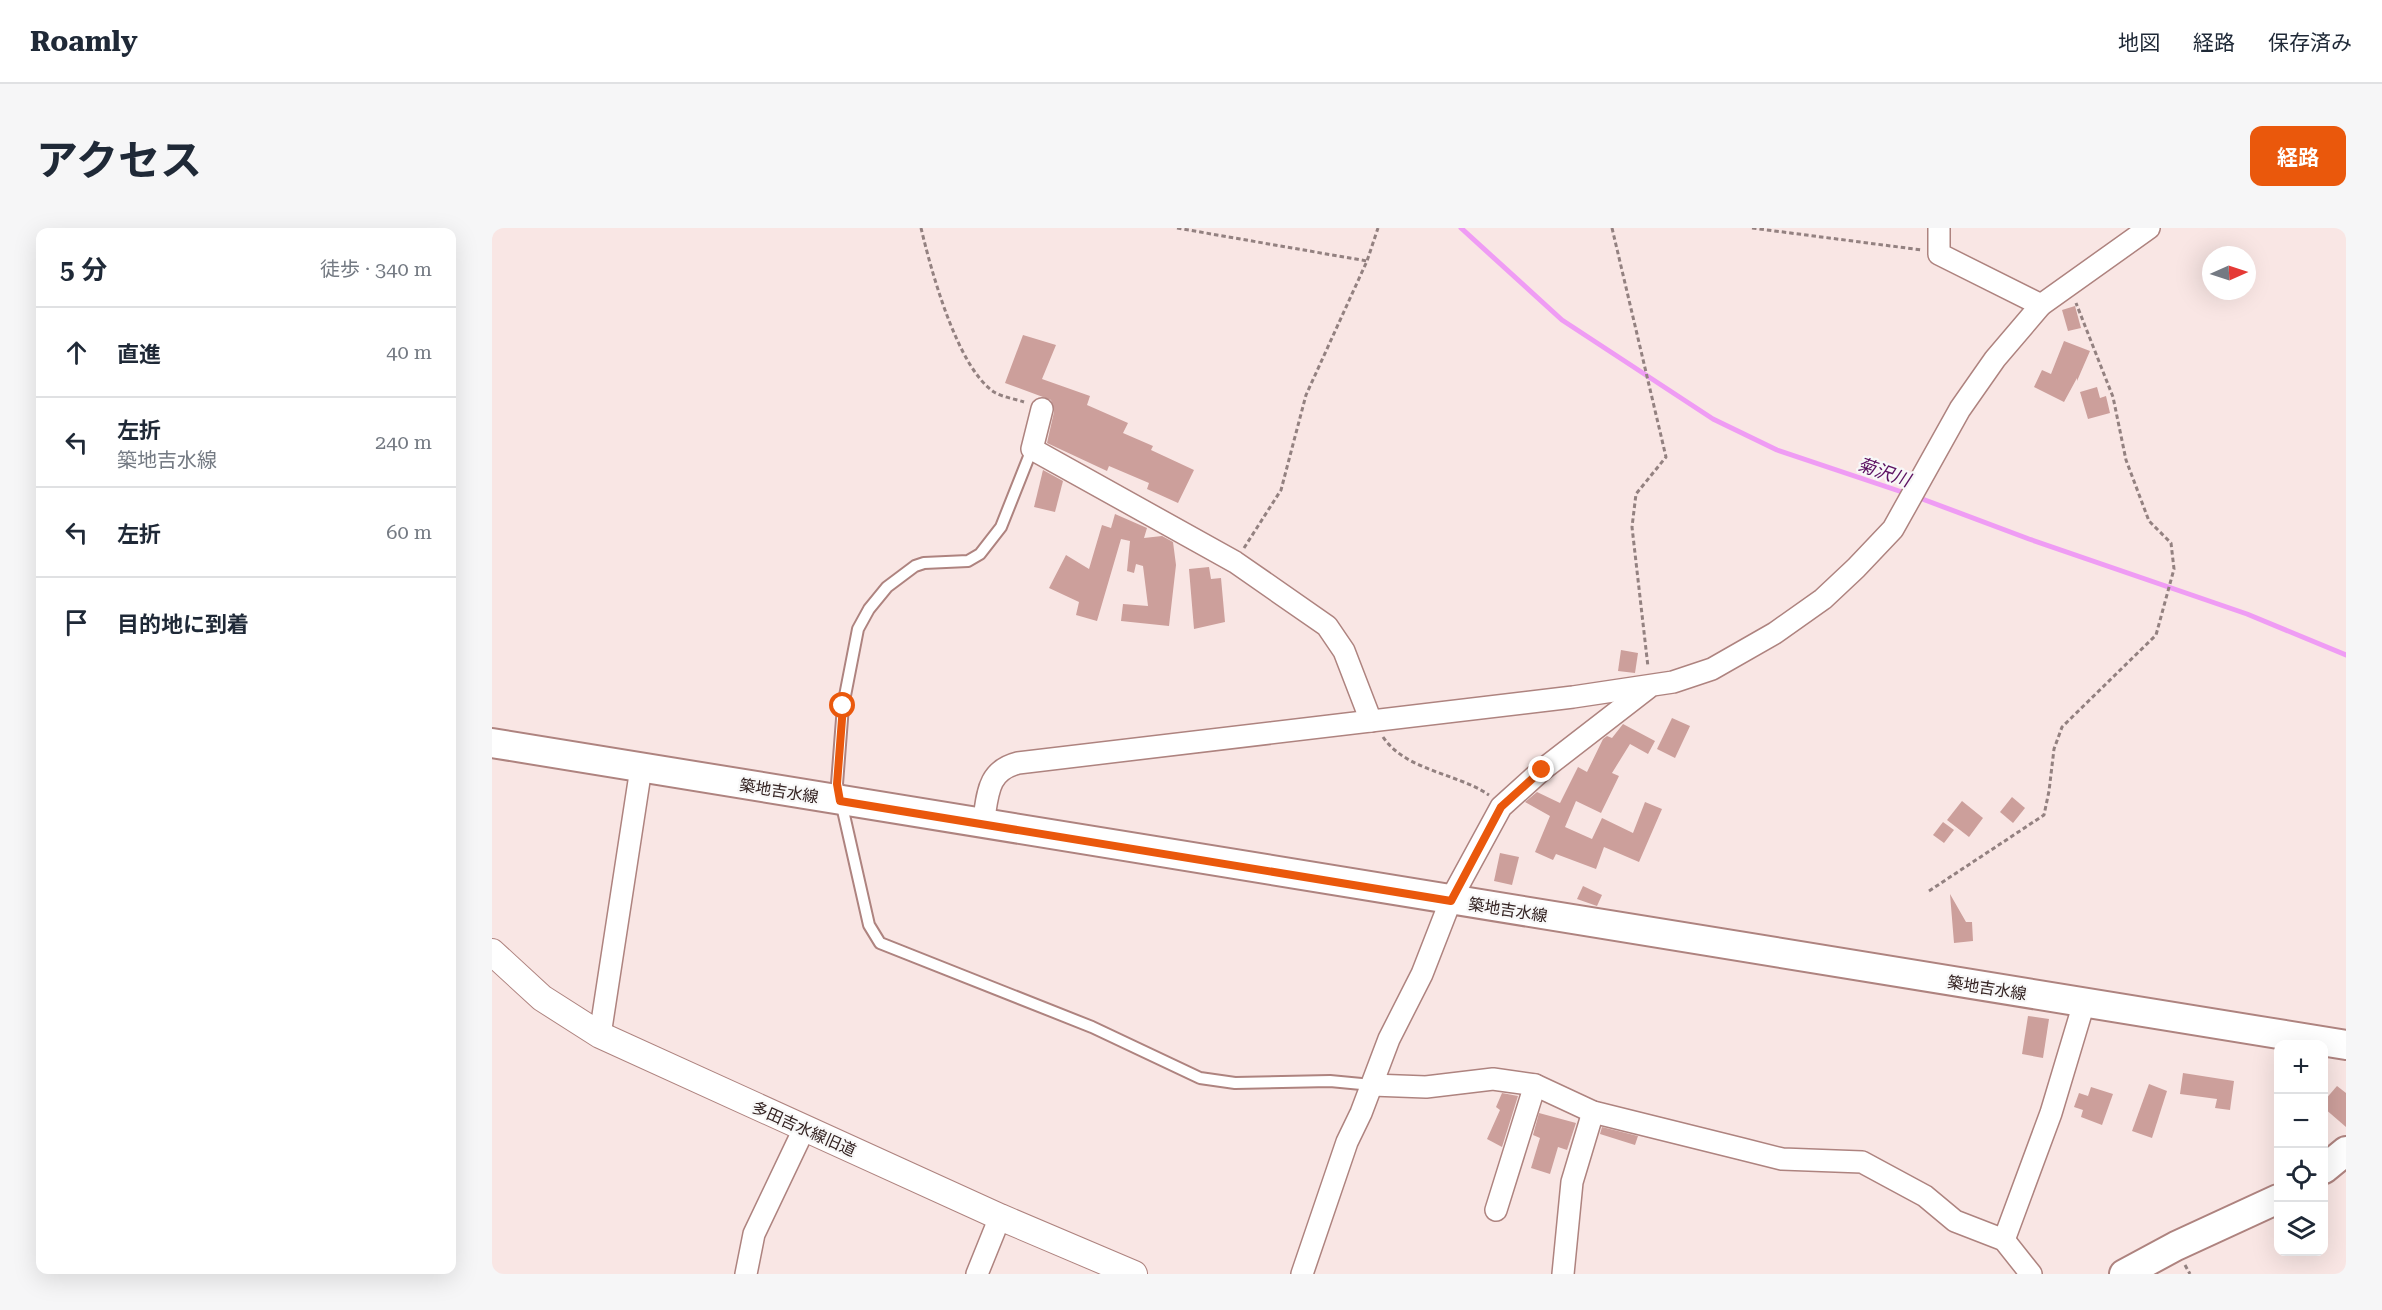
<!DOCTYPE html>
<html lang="ja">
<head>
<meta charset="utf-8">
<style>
	body { margin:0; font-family:"Roboto Serif","Noto Sans JP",serif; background:#f6f6f7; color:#1f2937 }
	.controls { position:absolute; right:18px; bottom:18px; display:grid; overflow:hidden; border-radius:12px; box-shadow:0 6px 24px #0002 }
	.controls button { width:54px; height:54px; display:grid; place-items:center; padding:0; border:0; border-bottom:2px solid #e0e1e3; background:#fff; color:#1f2937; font:30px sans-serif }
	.compass { position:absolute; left:1710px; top:18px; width:54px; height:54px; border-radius:50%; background:#fff; box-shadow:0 6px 24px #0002; rotate:87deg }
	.stop { position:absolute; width:18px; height:18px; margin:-14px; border:4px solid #ea580c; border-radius:50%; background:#fff }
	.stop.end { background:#ea580c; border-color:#fff; box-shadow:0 2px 6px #0008 }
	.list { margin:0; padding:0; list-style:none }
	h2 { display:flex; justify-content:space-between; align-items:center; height:78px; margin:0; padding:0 24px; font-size:26px }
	h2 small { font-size:20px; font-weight:400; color:#747a83 }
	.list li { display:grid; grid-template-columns:39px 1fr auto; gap:18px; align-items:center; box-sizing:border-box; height:90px; padding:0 24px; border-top:2px solid #e0e1e3 }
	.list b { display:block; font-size:22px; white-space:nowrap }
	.list p { margin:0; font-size:20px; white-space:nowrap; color:#747a83 }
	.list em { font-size:20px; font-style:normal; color:#747a83 }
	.icon { flex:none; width:33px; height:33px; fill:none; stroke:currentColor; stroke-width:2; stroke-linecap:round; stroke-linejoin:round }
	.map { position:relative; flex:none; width:1854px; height:1046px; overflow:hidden; border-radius:12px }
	header { display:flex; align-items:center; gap:36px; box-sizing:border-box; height:84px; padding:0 30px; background:#fff; border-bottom:2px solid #e0e1e3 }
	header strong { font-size:28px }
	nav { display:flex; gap:33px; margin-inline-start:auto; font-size:21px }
	.intro { display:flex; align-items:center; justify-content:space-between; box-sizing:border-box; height:144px; padding:0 36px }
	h1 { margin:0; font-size:42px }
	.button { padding:15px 27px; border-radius:12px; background:#ea580c; color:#fff; font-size:21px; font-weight:700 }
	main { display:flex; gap:36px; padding:0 36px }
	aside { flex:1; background:#fff; border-radius:12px; box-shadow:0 6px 24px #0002 }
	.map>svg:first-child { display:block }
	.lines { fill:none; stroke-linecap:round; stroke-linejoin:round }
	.stream { stroke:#ef9cf4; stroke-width:5 }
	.building { fill:#cc9f9b }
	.service-casing { stroke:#ae837f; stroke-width:14 }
	.minor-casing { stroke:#ae837f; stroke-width:24 }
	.tertiary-casing { stroke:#ae837f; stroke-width:28 }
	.secondary-casing { stroke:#ae837f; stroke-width:32 }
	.path { stroke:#938180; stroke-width:3; stroke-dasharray:4.5 3; stroke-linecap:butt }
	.service { stroke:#fff; stroke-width:10 }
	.minor { stroke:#fff; stroke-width:21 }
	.tertiary { stroke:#fff; stroke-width:26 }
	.secondary { stroke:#fff; stroke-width:28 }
	.route { stroke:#ea580c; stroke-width:8 }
	.labels { text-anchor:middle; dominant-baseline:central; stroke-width:4.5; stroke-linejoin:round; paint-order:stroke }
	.street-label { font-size:16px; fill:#332221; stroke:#f8f8f8 }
	.water-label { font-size:18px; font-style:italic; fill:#5c1161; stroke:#f8f8f8 }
</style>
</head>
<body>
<header>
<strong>Roamly</strong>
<nav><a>地図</a><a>経路</a><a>保存済み</a></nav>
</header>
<div class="intro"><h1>アクセス</h1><a class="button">経路</a></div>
<main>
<aside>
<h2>5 分<small>徒歩 · 340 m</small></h2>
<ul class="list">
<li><svg class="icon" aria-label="ahead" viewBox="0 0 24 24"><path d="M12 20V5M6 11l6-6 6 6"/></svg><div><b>直進</b></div><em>40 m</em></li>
<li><svg class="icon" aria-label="left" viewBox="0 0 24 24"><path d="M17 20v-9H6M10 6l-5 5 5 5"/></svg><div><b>左折</b><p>築地吉水線</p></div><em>240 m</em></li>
<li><svg class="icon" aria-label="left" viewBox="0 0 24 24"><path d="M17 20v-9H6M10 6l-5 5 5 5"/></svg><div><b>左折</b></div><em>60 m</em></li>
<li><svg class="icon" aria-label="arrive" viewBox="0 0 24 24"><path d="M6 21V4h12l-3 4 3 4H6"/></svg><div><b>目的地に到着</b></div></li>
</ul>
</aside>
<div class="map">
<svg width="1854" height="1046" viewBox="0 0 1854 1046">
	<rect width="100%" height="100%" fill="#f9e6e4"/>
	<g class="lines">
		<g class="stream">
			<path d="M969 0 1070 92 1221 191 1285 222 1416 266"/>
			<path d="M1425 269 1537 311 1755 386 1854 427"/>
		</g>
	</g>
	<g class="building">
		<path d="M1583 78 1589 100 1576 103 1570 82Z"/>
		<path d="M531 107 564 117 550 151 598 168 595 177 636 195 631 205 661 218 659 222 702 242 686 275 655 261 657 255 617 238 615 243 555 215 562 184 559 172 513 155Z"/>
		<path d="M1572 113 1598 123 1585 153V150L1572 174 1542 159 1550 142 1559 146Z"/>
		<path d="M1605 159 1608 170 1614 168 1618 185 1596 191 1588 164Z"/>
		<path d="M551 242 571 253 563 284 542 279Z"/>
		<path d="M623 286 655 300 652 310 670 308 681 314 684 337 677 398 629 393 631 376 656 378 651 338 644 336 642 345 635 343 638 313 629 311 605 393 584 387 587 374 557 360 574 327 597 341 610 297 619 300Z"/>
		<path d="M717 339 719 351 729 350 733 394 702 401 697 341Z"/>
		<path d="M1129 422 1146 425 1143 445 1126 443Z"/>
		<path d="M1180 490 1198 498 1183 530 1165 521Z"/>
		<path d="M1131 496 1163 513 1156 526 1138 516 1120 545 1127 548 1109 585 1084 573 1073 599 1100 611 1110 590 1141 605 1153 574 1170 581 1147 634 1112 619 1104 641 1064 626 1061 632 1043 624 1058 588 1033 574 1045 564 1068 575 1086 539 1095 544 1111 511 1115 508 1120 510Z"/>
		<path d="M1520 569 1533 580 1521 595 1508 584Z"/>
		<path d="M1470 573 1491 590 1477 609 1455 592Z"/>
		<path d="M1451 594 1462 602 1452 615 1441 607Z"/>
		<path d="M1008 625 1027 629 1020 657 1002 653Z"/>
		<path d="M1091 658 1110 667 1105 678 1085 671Z"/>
		<path d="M1458 666 1474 694H1480L1481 713 1462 715Z"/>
		<path d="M1536 788 1557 791 1551 830 1530 826Z"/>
		<path d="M1691 845 1742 853 1738 882 1723 880 1725 871 1688 866Z"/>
		<path d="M1657 856 1675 863 1660 910 1640 903Z"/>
		<path d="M1845 858 1854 865V899L1832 880V873Z"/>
		<path d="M1599 859 1621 866 1610 897 1589 889 1591 882 1582 879 1587 865 1596 868Z"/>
		<path d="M1010 865 1026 868 1010 919 995 911 1008 882 1004 879Z"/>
		<path d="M1047 885 1084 895 1075 922 1066 919 1058 946 1039 940 1048 910 1041 907Z"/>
		<path d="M1110 899 1146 908 1143 917 1108 906Z"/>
	</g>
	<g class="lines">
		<g class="service-casing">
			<path id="service" d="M540 221 509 299 488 326 476 333 432 335 423 338 395 359 377 381 366 401 351 478 345 556 377 697 388 715 600 799 708 850 743 855 838 853 880 857"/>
		</g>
		<g class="minor-casing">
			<g id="minor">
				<path d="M1447 0V26L1549 77"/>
				<path d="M550 181 540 221 743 334 835 398 852 423 879 493"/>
				<path d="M491 596C496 568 494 543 526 535L1081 469 1181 454 1220 441 1283 405 1331 371 1364 340 1401 301 1468 181 1503 131 1549 77 1657 0"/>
				<path d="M108 807 149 540"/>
				<path d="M880 857 934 859 1001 851 1043 857 1101 884 1250 921 1290 931 1370 934 1433 968 1463 993 1512 1012 1539 1046"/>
				<path d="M1004 982 1043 857"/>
				<path d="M1512 1012 1559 885 1592 775"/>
				<path d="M254 1046 262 1006 312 901"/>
				<path d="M485 1046 508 989"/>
				<path d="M810 1046 855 914 869 885 897 811 930 746 960 669 1009 579 1050 542 1156 460"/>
				<path d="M1071 1046 1080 954 1101 884"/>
			</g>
		</g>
		<g class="tertiary-casing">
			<path id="tertiary" d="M0 724 50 770 108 807 508 989 642 1046"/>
		</g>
		<g class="secondary-casing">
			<g id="secondary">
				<path d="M0 515 1854 817"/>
				<path d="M1832 941 1854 923"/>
				<path d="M1632 1046 1684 1018 1786 971"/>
			</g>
		</g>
		<g class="path">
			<path d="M429 0C439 42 465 139 502 164 510 169 523 171 532 174"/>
			<path d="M685 0 875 33"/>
			<path d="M1120 0 1174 229 1144 266 1140 299 1156 439"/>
			<path d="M1260 0 1430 22"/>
			<path d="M752 320 789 262 814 167 875 33 886 0"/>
			<path d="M891 509C914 543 965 545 997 567"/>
			<path d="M1437 663 1552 587 1557 563 1562 521 1570 499 1664 407 1682 341 1679 315 1657 293 1634 232 1621 169 1584 75"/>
			<path d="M1693 1037 1698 1046"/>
		</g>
		<use href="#service" class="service"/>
		<use href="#minor" class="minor"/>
		<use href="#tertiary" class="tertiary"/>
		<use href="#secondary" class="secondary"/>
	</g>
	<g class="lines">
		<path class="route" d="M351 478 345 556 348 573 959 673 1009 579 1050 542"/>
	</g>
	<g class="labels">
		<g class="street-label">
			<text transform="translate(287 563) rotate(9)">築地吉水線</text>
			<text transform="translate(1016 682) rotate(9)">築地吉水線</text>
			<text transform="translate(1495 760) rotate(9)">築地吉水線</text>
			<text transform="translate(312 901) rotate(24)">多田吉水線旧道</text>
		</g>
		<g class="water-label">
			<text transform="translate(1392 244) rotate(19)">菊沢川</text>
		</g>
	</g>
</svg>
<div class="controls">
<button>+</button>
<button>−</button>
<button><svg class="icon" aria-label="locate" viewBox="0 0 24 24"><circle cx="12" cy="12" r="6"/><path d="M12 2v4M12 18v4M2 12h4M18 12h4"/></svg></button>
<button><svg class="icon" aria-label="layers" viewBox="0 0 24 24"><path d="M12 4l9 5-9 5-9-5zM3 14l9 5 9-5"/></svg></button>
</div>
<svg class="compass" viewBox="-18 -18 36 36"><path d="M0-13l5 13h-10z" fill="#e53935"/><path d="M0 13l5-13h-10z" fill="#747a83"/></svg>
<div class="stop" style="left:351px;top:478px"></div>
<div class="stop end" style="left:1050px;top:542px"></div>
</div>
</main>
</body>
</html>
